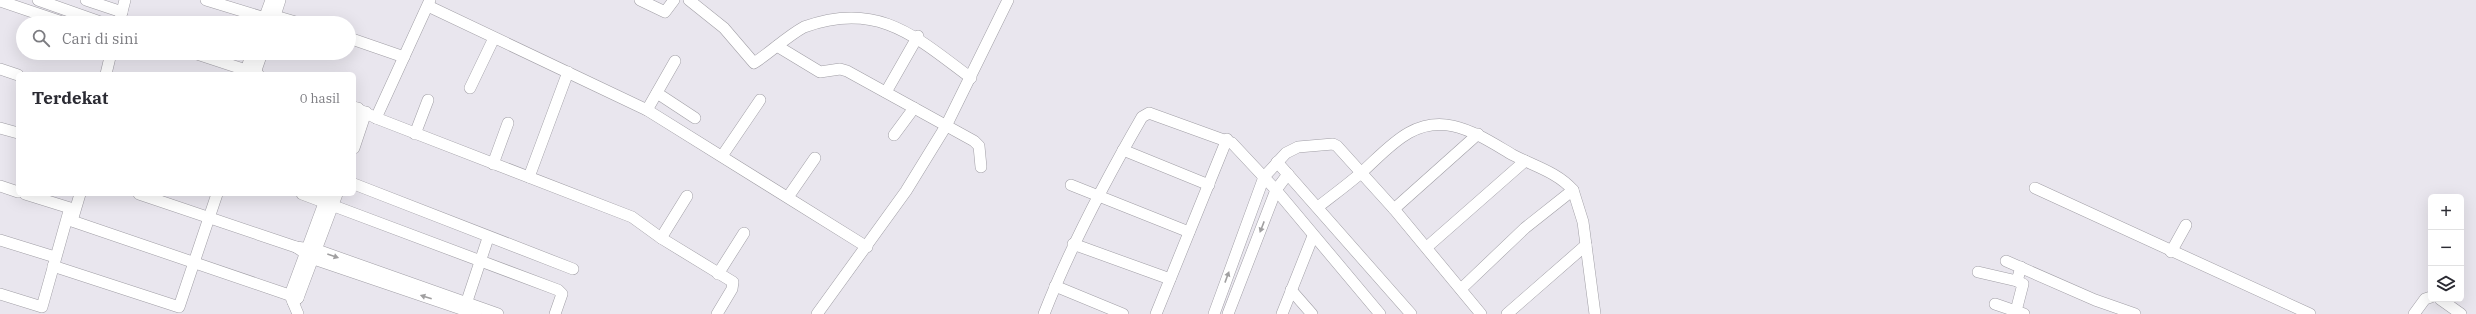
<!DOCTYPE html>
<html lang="id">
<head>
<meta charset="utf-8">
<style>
	body { margin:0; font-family:"IBM Plex Serif",serif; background:#f2f2f3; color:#2b2b33 }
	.controls { position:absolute; right:12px; bottom:12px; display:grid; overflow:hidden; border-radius:6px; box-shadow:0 4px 16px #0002 }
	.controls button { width:36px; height:36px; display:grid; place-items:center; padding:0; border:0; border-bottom:1px solid #e1e1e2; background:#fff; color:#2b2b33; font:20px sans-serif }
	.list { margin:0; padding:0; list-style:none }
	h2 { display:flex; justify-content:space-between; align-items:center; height:52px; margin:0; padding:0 16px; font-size:17px }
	h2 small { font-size:13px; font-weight:400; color:#7c7c81 }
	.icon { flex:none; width:22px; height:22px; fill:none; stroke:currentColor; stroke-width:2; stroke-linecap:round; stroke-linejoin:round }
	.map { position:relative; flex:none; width:2476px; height:314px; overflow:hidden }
	.search { position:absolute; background:#fff; box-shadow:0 4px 16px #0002; left:16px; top:16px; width:340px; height:44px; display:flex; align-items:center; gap:10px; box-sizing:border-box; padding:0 14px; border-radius:22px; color:#7c7c81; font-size:15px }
	.panel { position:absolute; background:#fff; box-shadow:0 4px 16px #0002; left:16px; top:72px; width:340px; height:124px; border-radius:6px }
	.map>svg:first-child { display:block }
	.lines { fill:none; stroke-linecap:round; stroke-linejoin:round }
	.minor-casing { stroke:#a09ea5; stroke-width:12 }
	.minor { stroke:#fff; stroke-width:11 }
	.oneway { fill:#a09fa0 }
</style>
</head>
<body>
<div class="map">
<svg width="2476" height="314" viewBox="0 0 2476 314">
	<rect width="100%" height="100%" fill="#e9e6ee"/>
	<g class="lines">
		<g class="minor-casing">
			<g id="minor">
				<path d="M38 0 103 23"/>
				<path d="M86 0 122 12"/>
				<path d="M206 0 265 18 275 16 299 23"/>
				<path d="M640 0 665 12 674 0"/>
				<path d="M689 0 724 28 754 63C771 52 786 37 804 27 878 0 916 37 971 78"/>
				<path d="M0 1 65 23"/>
				<path d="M428 6 647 110 867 247"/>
				<path d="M263 22 271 0"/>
				<path d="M273 22 280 0"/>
				<path d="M119 23 125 0"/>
				<path d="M349 38 404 57"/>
				<path d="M777 46 820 72 840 69 847 71 974 141 979 146 981 167"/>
				<path d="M194 53 258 74"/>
				<path d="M0 69 18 75"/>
				<path d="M246 70 252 53"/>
				<path d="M255 73 262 53"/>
				<path d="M106 74 111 53"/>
				<path d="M470 88 494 38"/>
				<path d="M886 92 918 36"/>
				<path d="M657 93 695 118"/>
				<path d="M354 107 376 118 632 217 661 238 733 282 732 289 717 314"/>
				<path d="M647 110 675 61"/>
				<path d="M376 118 430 0"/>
				<path d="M354 120 358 108"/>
				<path d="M0 128 18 133"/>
				<path d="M415 134 428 100"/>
				<path d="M894 135 914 108"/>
				<path d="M354 148 366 112"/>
				<path d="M1123 150 1209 185"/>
				<path d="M722 156 760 100"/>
				<path d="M1277 162 1411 314"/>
				<path d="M493 164 508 123"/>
				<path d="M529 177 568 72"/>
				<path d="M354 184 573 269"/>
				<path d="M1071 185 1189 232"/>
				<path d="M0 186 18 192"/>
				<path d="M2035 188 2310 314"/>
				<path d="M1573 190 1583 222 1595 314"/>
				<path d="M25 194 70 208"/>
				<path d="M80 194 72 221 298 298"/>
				<path d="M139 194 296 247 317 250 498 314"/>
				<path d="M302 194 558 290 562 294 555 314"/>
				<path d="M788 197 815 158"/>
				<path d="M1318 207C1332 196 1347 185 1361 173 1388 149 1412 117 1453 126 1475 131 1494 144 1513 155 1534 166 1557 172 1573 190L1525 228 1461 289"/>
				<path d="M1394 209 1478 134"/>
				<path d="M661 238 687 196"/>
				<path d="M0 240 55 257"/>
				<path d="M1073 244 1170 279"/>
				<path d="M296 247 314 259 476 314"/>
				<path d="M1427 247 1525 161"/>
				<path d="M2171 252 2186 225"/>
				<path d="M2006 261 2095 300 2135 314"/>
				<path d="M53 266 179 307 217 194"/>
				<path d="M1978 272 2017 281 2021 267"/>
				<path d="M718 274 744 233"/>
				<path d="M1055 286 1123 314"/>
				<path d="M1291 290 1312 314"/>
				<path d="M0 294 42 307 69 211"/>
				<path d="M2440 299 2461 314"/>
				<path d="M467 301 488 238"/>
				<path d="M293 302 298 298 337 194"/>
				<path d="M1995 304 2024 314"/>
				<path d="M2016 311 2023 284 2017 281"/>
				<path d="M298 314 290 295 327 195"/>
				<path d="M817 314 906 191 946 126 1008 0"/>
				<path d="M1044 314C1071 245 1105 181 1142 117L1149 113 1232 143 1276 190 1380 314"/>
				<path d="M1156 314 1227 139"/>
				<path d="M1214 314 1264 177 1286 153 1298 147 1333 144 1337 146 1394 209 1481 314"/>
				<path d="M1228 314 1276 190 1288 174"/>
				<path d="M1282 314 1313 236"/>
				<path d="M1507 314 1586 245"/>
				<path d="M2414 314 2425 299 2431 297"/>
			</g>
		</g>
		<use href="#minor" class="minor"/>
	</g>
	<defs><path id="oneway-solid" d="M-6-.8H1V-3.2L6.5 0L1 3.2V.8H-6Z"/></defs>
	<g class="oneway">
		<use href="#oneway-solid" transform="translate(1262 227) rotate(111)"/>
		<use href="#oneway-solid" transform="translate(333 256) rotate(19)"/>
		<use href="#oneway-solid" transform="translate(1227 277) rotate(-70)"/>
		<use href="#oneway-solid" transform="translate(426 297) rotate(-162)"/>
	</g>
</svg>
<div class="controls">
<button>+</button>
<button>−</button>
<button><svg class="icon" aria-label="layers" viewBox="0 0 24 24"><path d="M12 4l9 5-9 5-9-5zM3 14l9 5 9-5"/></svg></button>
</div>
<div class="search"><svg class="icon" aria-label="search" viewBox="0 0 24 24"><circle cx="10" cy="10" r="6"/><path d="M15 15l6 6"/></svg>Cari di sini</div>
<section class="panel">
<h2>Terdekat<small>0 hasil</small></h2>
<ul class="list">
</ul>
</section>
</div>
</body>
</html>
